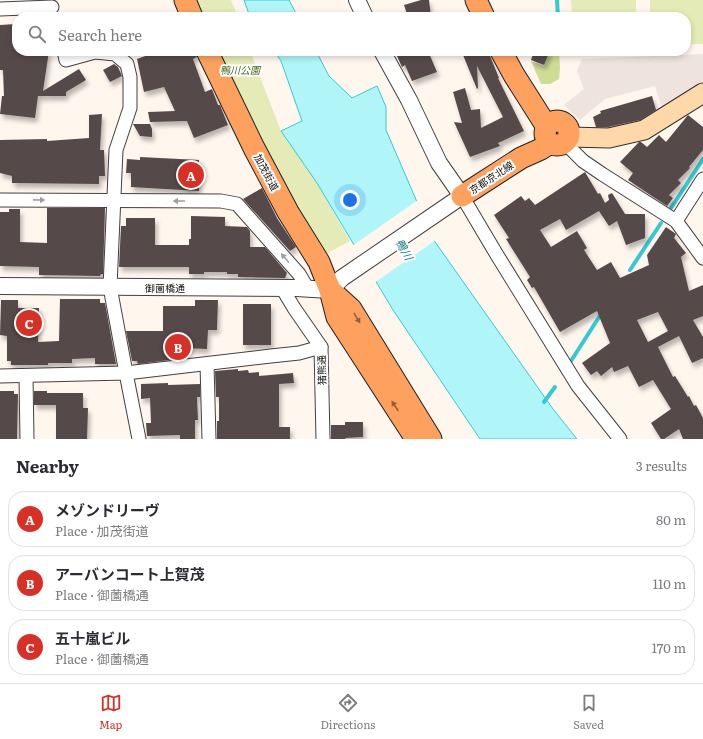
<!DOCTYPE html>
<html lang="en">
<head>
<meta charset="utf-8">
<style>
	body { margin:0; font-family:Literata,"Noto Sans JP",serif; background:#f7f7f7; color:#2b2b33 }
	.you { position:absolute; left:350px; top:200px; width:14px; height:14px; margin:-10px; border:3px solid #fff; border-radius:50%; background:#1a73e8; box-shadow:0 0 0 6px #1a73e833 }
	.badge { display:grid; place-items:center; width:26px; height:26px; border-radius:50%; background:#d93025; color:#fff; font-size:13px; font-weight:700 }
	.pin { position:absolute; translate:-50% -50%; border:2px solid #fff; box-shadow:0 1px 4px #0006 }
	.list { margin:0; padding:0; list-style:none }
	h2 { display:flex; justify-content:space-between; align-items:center; height:52px; margin:0; padding:0 16px; font-size:17px }
	h2 small { font-size:13px; font-weight:400; color:#7c7c81 }
	.list li { display:grid; grid-template-columns:26px 1fr auto; gap:12px; align-items:center; box-sizing:border-box; height:56px; margin:0 8px 8px; padding:0 8px; border:1px solid #e1e1e2; border-radius:16px }
	.list b { display:block; font-size:15px; white-space:nowrap }
	.list p { margin:0; font-size:13px; white-space:nowrap; color:#7c7c81 }
	.list em { font-size:13px; font-style:normal; color:#7c7c81 }
	.icon { flex:none; width:22px; height:22px; fill:none; stroke:currentColor; stroke-width:2; stroke-linecap:round; stroke-linejoin:round }
	.map { position:relative; flex:none; width:703px; height:439px; overflow:hidden }
	.search { position:absolute; background:#fff; box-shadow:0 2px 6px #0003; left:12px; right:12px; top:12px; height:44px; display:flex; align-items:center; gap:10px; box-sizing:border-box; padding:0 14px; border-radius:16px; color:#7c7c81; font-size:15px }
	.sheet { height:244px; background:#fff }
	nav { display:flex; justify-content:space-around; align-items:center; box-sizing:border-box; height:56px; border-top:1px solid #e1e1e2; background:#fff; font-size:11px; color:#7c7c81 }
	nav a { display:grid; justify-items:center; gap:2px }
	nav .on { color:#d93025 }
	.map>svg:first-child { display:block }
	.green { fill:#e4ebb6 }
	.forest { fill:#cedd94 }
	.plaza { fill:#efe4dd }
	.water { fill:#b0f6f9; stroke:#34cad4 }
	.pier { fill:#fff6ee }
	.lines { fill:none; stroke-linecap:round; stroke-linejoin:round }
	.stream { stroke:#34cad4; stroke-width:4 }
	.building { fill:#574a49; fill-rule:evenodd; filter:url(#shadow) }
	.minor-casing { stroke:#414141; stroke-width:15 }
	.tertiary-casing { stroke:#414141; stroke-width:18 }
	.secondary-casing { stroke:#303030; stroke-width:21 }
	.primary-casing { stroke:#1f1f1f; stroke-width:23 }
	.minor { stroke:#fff; stroke-width:13 }
	.tertiary { stroke:#fff; stroke-width:16 }
	.secondary { stroke:#ffd8a9; stroke-width:19 }
	.primary { stroke:#ffa15e; stroke-width:21 }
	.oneway { fill:#9f9f9f }
	.oneway2 { fill:#935f3a }
	.labels { text-anchor:middle; dominant-baseline:central; stroke-width:4; stroke-linejoin:round; paint-order:stroke }
	.park-label { font-size:10px; font-style:italic; fill:#45691b; stroke:#fff }
	.street-label { font-size:10px; fill:#0e0e0e; stroke:#fff }
	.water-label { font-size:11px; font-style:italic; fill:#117c88; stroke:#fff }
</style>
</head>
<body>
<div class="map">
<svg width="703" height="439" viewBox="0 0 703 439">
	<defs>
		<filter id="shadow"><feDropShadow dx="2.5" dy="4.5" stdDeviation="2" flood-color="#0004"/></filter>
	</defs>
	<rect width="100%" height="100%" fill="#fff6ee"/>
	<g class="green">
		<path d="M190 0H231L238 17H197Z"/>
		<path d="M571 0H636V17H572Z"/>
		<path d="M650 0H703V44H686V17H650Z"/>
		<path d="M212 51H250L281 131 317 183 350 241 322 256Z"/>
	</g>
	<path class="forest" d="M550 51H559L560 68 559 79 550 84H541L531 61 544 66Z"/>
	<path class="plaza" d="M703 54V85L662 109 655 86 605 99 580 120 564 105 584 89 577 71 582 59Z"/>
	<g class="water">
		<path d="M244 0H289L298 17H250Z"/>
		<path d="M274 51H316L329 76 352 98 377 86 386 107V130L433 239 553 409 577 439H480L393 310 317 183 281 131 302 121 281 61Z"/>
	</g>
	<path class="pier" d="M418 200 436 240 374 283 352 246Z"/>
	<g class="lines">
		<g class="stream">
			<path d="M557 0 558 17"/>
			<path d="M671 208 703 159"/>
			<path d="M630 270 661 223"/>
			<path d="M571 361 601 314"/>
			<path d="M544 402 555 387"/>
		</g>
	</g>
	<g class="building">
		<path d="M421 0H429L431 17H408L404 5Z"/>
		<path d="M16 24 17 51H49L43 91 79 69 86 80 66 92V96H38L35 118 0 114 2 96H4L3 70H0V25Z"/>
		<path d="M159 51H195L197 57 193 59 205 92 212 89 218 105H220L228 125 194 138 187 121 150 122 148 112 175 111 164 87 144 92 137 59Z"/>
		<path d="M399 51H428L437 72 412 81 405 65 402 67 397 56 400 55Z"/>
		<path d="M469 51H488L499 78H498L524 131 498 143 500 146 470 157 454 122 462 123 453 92 465 88 471 110 480 109 481 128 503 117 477 66 478 88 477 89 463 55 470 52Z"/>
		<path d="M534 51H550L544 65 531 60Z"/>
		<path d="M114 64 118 67 122 76 110 82 103 70Z"/>
		<path d="M652 96 656 110 640 120 608 127H596L593 117 601 113 600 111Z"/>
		<path d="M102 114 100 150H104L105 176H99V184L12 183V176L0 173V140L47 139V141L89 138V115Z"/>
		<path d="M688 115 703 127V150L689 167 690 168 678 180 681 183 669 195 673 198 667 206 628 180 633 173 620 162 639 142H641L647 147 659 135 666 142Z"/>
		<path d="M133 124H150L152 129V137L140 136Z"/>
		<path d="M140 157 199 160V191L131 187V173H126L127 159 140 160Z"/>
		<path d="M585 172 598 194 600 193 605 203 609 200 608 195 612 193 625 214H645V238L626 245 617 221 609 226 599 211 566 230 560 219 540 230 551 247 577 231 587 248 584 250 597 270 611 262 620 278 649 265 647 255 666 227 676 234 674 238 686 253 681 257 689 291 703 285V316L693 320 703 337V358L692 363 679 336 658 347 673 377 675 376 688 397 689 396 694 406 696 405 703 418V439H683L679 429 664 439H661L651 423 671 409 653 380 639 387 628 366 614 372 612 367 601 376 597 371 591 375 582 363 610 343 597 311 560 332 534 287 532 288 527 280 530 277 506 239 509 238 494 215 521 196 525 201 529 198 535 205ZM658 312 668 331 648 342 637 320Z"/>
		<path d="M262 188 277 218 296 247 290 251 243 199Z"/>
		<path d="M47 208H105L103 274H101L100 276 39 275V267L0 266V212H9V209H20V242L47 243Z"/>
		<path d="M191 216 225 217V226L247 227 250 231V247H265L287 273 285 278 238 277V274H227V272H204V274H189V267H119L121 226H126V218H155V245H189V239H191Z"/>
		<path d="M60 299H100V303H105L116 364H95V358L72 359V363H48V365H11V361H7V336L0 335 1 300H18V308H39L38 342 59 341Z"/>
		<path d="M195 300H218L217 330H208L207 349 185 348V358L138 364 137 361H132L126 331H163V306H195Z"/>
		<rect x="243" y="304" width="28" height="41"/>
		<path d="M238 369V371L248 370 249 373 259 372V376L293 373 294 383 279 384V427H290V439H217V421H219V397H216L215 371Z"/>
		<path d="M168 383V385L200 384V397H197L198 420H195V439H180V435L147 436 146 423H151L150 398 141 399V384Z"/>
		<path d="M0 391H14V394H18L17 439H0Z"/>
		<path d="M34 391H47V393H83V408H88L87 439H56V405H34Z"/>
		<path d="M345 422H363V437L345 438 346 439H331V425H345Z"/>
	</g>
	<g class="lines">
		<g class="minor-casing">
			<g id="minor">
				<path d="M0 9 52 7"/>
				<path d="M64 51 66 60 95 52 115 54 127 64 130 77V108L116 150 110 287 126 373 271 356 299 353 321 347"/>
				<path d="M565 143 583 161 602 174 676 221 703 258"/>
				<path d="M462 196 497 255 578 386 620 439"/>
				<path d="M0 200 221 201 237 204 299 274 308 289"/>
				<path d="M676 221 703 179"/>
				<path d="M282 288 294 308 321 347 323 439"/>
				<path d="M207 364 209 439"/>
				<path d="M0 376 126 373 139 439"/>
				<path d="M26 376 27 439"/>
			</g>
		</g>
		<g class="tertiary-casing">
			<g id="tertiary">
				<path d="M357 0 365 17"/>
				<path d="M0 286 296 288 330 290 342 278 462 196 439 163 409 100 382 51"/>
			</g>
		</g>
		<g class="secondary-casing">
			<path id="secondary" d="M569 137 609 138 644 130 703 93"/>
		</g>
		<g class="primary-casing">
			<g id="primary">
				<path d="M185 0 192 17"/>
				<path d="M476 0 484 17"/>
				<path d="M207 51 254 148 288 212 319 262 330 290 337 317 416 439"/>
				<path d="M501 51 514 75 547 127"/>
				<circle cx="557" cy="133" r="12"/>
				<path d="M462 196 521 158 541 149 550 143"/>
				<path d="M330 290 351 309 431 439"/>
			</g>
		</g>
		<use href="#minor" class="minor"/>
		<use href="#tertiary" class="tertiary"/>
		<use href="#secondary" class="secondary"/>
		<use href="#primary" class="primary"/>
	</g>
	<defs><path id="oneway-solid" d="M-6-.8H1V-3.2L6.5 0L1 3.2V.8H-6Z"/></defs>
	<g class="oneway">
		<use href="#oneway-solid" transform="translate(39 200) rotate(1)"/>
		<use href="#oneway-solid" transform="translate(179 201) rotate(180)"/>
		<use href="#oneway-solid" transform="translate(285 258) rotate(-131)"/>
	</g>
	<g class="oneway2">
		<use href="#oneway-solid" transform="translate(357 318) rotate(59)"/>
		<use href="#oneway-solid" transform="translate(395 406) rotate(-123)"/>
	</g>
	<g class="labels">
		<g class="park-label">
			<text x="240" y="69">鴨川公園</text>
		</g>
		<g class="street-label">
			<text transform="translate(267 172) rotate(62)">加茂街道</text>
			<text transform="translate(491 177) rotate(-33)">京都京北線</text>
			<text x="165" y="287">御薗橋通</text>
			<text transform="translate(321 370) rotate(-91)">猪熊通</text>
		</g>
		<g class="water-label">
			<text transform="translate(405 249) rotate(61)">鴨川</text>
		</g>
	</g>
</svg>
<div class="you"></div>
<div class="pin badge" style="left:191px;top:175px">A</div>
<div class="pin badge" style="left:178px;top:347px">B</div>
<div class="pin badge" style="left:29px;top:323px">C</div>
<div class="search"><svg class="icon" aria-label="search" viewBox="0 0 24 24"><circle cx="10" cy="10" r="6"/><path d="M15 15l6 6"/></svg>Search here</div>
</div>
<section class="sheet">
<h2>Nearby<small>3 results</small></h2>
<ul class="list">
<li><span class="badge">A</span><div><b>メゾンドリーヴ</b><p>Place · 加茂街道</p></div><em>80 m</em></li>
<li><span class="badge">B</span><div><b>アーバンコート上賀茂</b><p>Place · 御薗橋通</p></div><em>110 m</em></li>
<li><span class="badge">C</span><div><b>五十嵐ビル</b><p>Place · 御薗橋通</p></div><em>170 m</em></li>
</ul>
</section>
<nav>
<a class="on"><svg class="icon" aria-label="map" viewBox="0 0 24 24"><path d="M3 6l6-2 6 2 6-2v14l-6 2-6-2-6 2zM9 4v14M15 6v14"/></svg>Map</a>
<a><svg class="icon" aria-label="directions" viewBox="0 0 24 24"><path d="M12 3l9 9-9 9-9-9zM9 14v-3h6M13 9l2 2-2 2"/></svg>Directions</a>
<a><svg class="icon" aria-label="saved" viewBox="0 0 24 24"><path d="M7 4h10v16l-5-4-5 4z"/></svg>Saved</a>
</nav>
</body>
</html>
